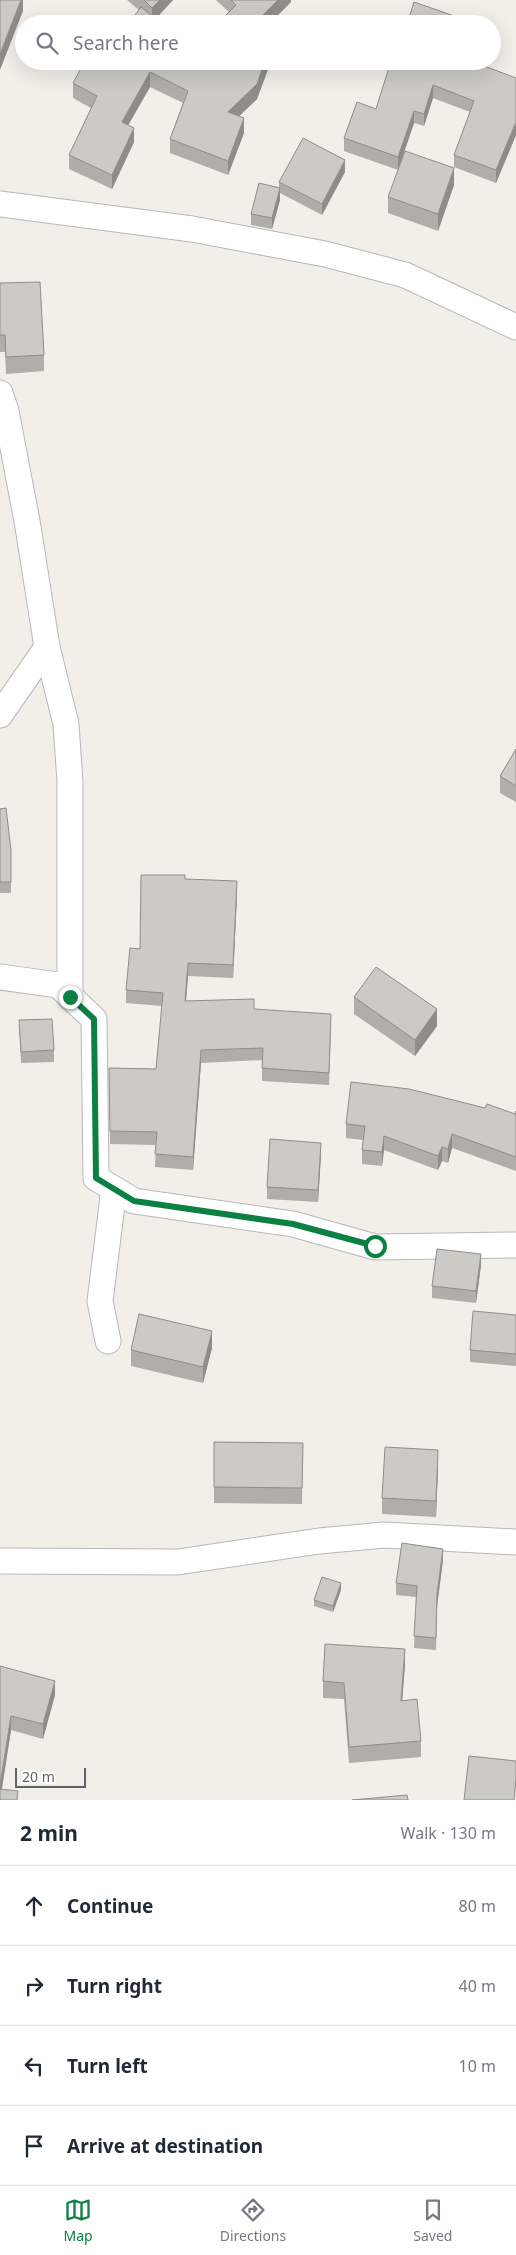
<!DOCTYPE html>
<html lang="en">
<head>
<meta charset="utf-8">
<style>
	body { margin:0; font-family:"Noto Sans",sans-serif; background:#f2f2f3; color:#1f2937 }
	.scale { position:absolute; left:15px; bottom:12px; width:71px; box-sizing:border-box; padding-left:5px; border:2px solid #5f6368; border-top:0; font-size:14px; line-height:18px; white-space:nowrap; color:#5f6368; -webkit-text-stroke:4px #fff; paint-order:stroke }
	.stop { position:absolute; width:15px; height:15px; margin:-11px; border:4px solid #0b8043; border-radius:50%; background:#fff }
	.stop.end { background:#0b8043; border-color:#fff; box-shadow:0 1px 5px #0008 }
	.list { margin:0; padding:0; list-style:none }
	h2 { display:flex; justify-content:space-between; align-items:center; height:65px; margin:0; padding:0 20px; font-size:21px }
	h2 small { font-size:16px; font-weight:400; color:#747a83 }
	.list li { display:grid; grid-template-columns:32px 1fr auto; gap:15px; align-items:center; box-sizing:border-box; height:80px; padding:0 20px; border-top:1px solid #e0e1e3 }
	.list b { display:block; font-size:19px; white-space:nowrap }
	.list em { font-size:16px; font-style:normal; color:#747a83 }
	.icon { flex:none; width:28px; height:28px; fill:none; stroke:currentColor; stroke-width:2; stroke-linecap:round; stroke-linejoin:round }
	.map { position:relative; flex:none; width:516px; height:1800px; overflow:hidden }
	.search { position:absolute; background:#fff; box-shadow:0 5px 20px #0002; left:15px; right:15px; top:15px; height:55px; display:flex; align-items:center; gap:12px; box-sizing:border-box; padding:0 18px; border-radius:28px; color:#747a83; font-size:19px }
	.sheet { height:385px; background:#fff }
	nav { display:flex; justify-content:space-around; align-items:center; box-sizing:border-box; height:70px; border-top:1px solid #e0e1e3; background:#fff; font-size:14px; color:#747a83 }
	nav a { display:grid; justify-items:center; gap:2px }
	nav .on { color:#0b8043 }
	.map>svg:first-child { display:block }
	.lines { fill:none; stroke-linecap:round; stroke-linejoin:round }
	.minor-casing { stroke:#b5b8bc; stroke-width:27 }
	.minor { stroke:#fff; stroke-width:25 }
	.wall { fill:#afaea9 }
	.shaded-wall { fill:#8f8d8a }
	.building { fill:#cccac5; stroke:#8f8d8a }
	.route { stroke:#0b8043; stroke-width:6 }
</style>
</head>
<body>
<div class="map">
<svg width="516" height="1800" viewBox="0 0 516 1800">
	<rect width="100%" height="100%" fill="#f1efe8"/>
	<g class="lines">
		<g class="minor-casing">
			<g id="minor">
				<path d="M0 204 192 229 325 254 405 275 516 327"/>
				<path d="M0 393 6 411 27 521 47 647 0 715"/>
				<path d="M47 647 66 724 70 782V997"/>
				<path d="M0 977 58 985 94 1019 96 1178 134 1201 293 1224 375 1247 516 1245"/>
				<path d="M108 1341 100 1301 114 1189"/>
				<path d="M0 1561 178 1562 319 1541 384 1535 516 1542"/>
			</g>
		</g>
		<use href="#minor" class="minor"/>
	</g>
	<g class="wall">
		<path d="M127 0H173L156 19 139 10Z"/>
		<path d="M216 0H291V2L269 24H217L229 12Z"/>
		<path d="M85 61H270V64L257 99 239 116 244 133 228 175 170 153V139L183 103 150 87 128 125 134 142 112 189 69 169V155L91 108 73 98V83Z"/>
		<path d="M391 61 516 78V135L496 183 454 167V155L470 112 433 98 424 126 414 123 398 170 344 151V138L376 109Z"/>
		<path d="M345 172 322 215 280 193V200L272 229 251 225V214L279 188V182Z"/>
		<path d="M454 185 438 231 388 213V197Z"/>
		<path d="M0 283 44 355V371L6 374 5 352H0Z"/>
		<path d="M516 749V802L500 793V776Z"/>
		<path d="M0 809 11 850V893H0Z"/>
		<path d="M185 879 237 894 233 978 188 976 186 1001 254 1009 331 1027 329 1085 262 1081V1060L201 1063 193 1170 155 1167 156 1145 110 1144 109 1068 156 1069 162 1006 126 1003V990L140 949Z"/>
		<path d="M354 997 437 1026 415 1056 354 1014Z"/>
		<path d="M19 1020 54 1050V1062L21 1063Z"/>
		<path d="M485 1108 515 1114 516 1111V1171L452 1148 448 1163 442 1161 438 1170 384 1150 382 1166 362 1164V1150L363 1140 346 1138V1124Z"/>
		<path d="M321 1154 318 1202 267 1199V1187Z"/>
		<path d="M481 1265 476 1303 432 1298V1286Z"/>
		<path d="M516 1315V1366L470 1362V1350Z"/>
		<path d="M212 1348 203 1383 131 1366V1350Z"/>
		<path d="M214 1442 303 1443 302 1504 214 1503Z"/>
		<path d="M438 1467 436 1517 382 1514V1498Z"/>
		<path d="M443 1560 437 1606 436 1650 414 1648 416 1597 396 1595V1583Z"/>
		<path d="M341 1590 333 1612 314 1606V1600Z"/>
		<path d="M405 1665 402 1701 421 1741V1757L349 1763 344 1699 323 1698V1681Z"/>
		<path d="M0 1666 55 1695 43 1739 11 1730 2 1789 18 1800H0Z"/>
	</g>
	<g class="shaded-wall">
		<path d="M21 0H23V11L0 70V54Z"/>
		<path d="M160 0H173L152 22V8Z"/>
		<path d="M278 0H291V2L269 24H254Z"/>
		<path d="M265 61H270V64L257 99 228 127V112Z"/>
		<path d="M150 72V87L122 136V122Z"/>
		<path d="M433 85V98L424 126V114Z"/>
		<path d="M414 111V123L398 170V157Z"/>
		<path d="M244 118V133L228 175V161Z"/>
		<path d="M516 122V135L496 183V170Z"/>
		<path d="M134 128V142L112 189V175Z"/>
		<path d="M345 160V172L322 215V204Z"/>
		<path d="M454 168V185L438 231V214Z"/>
		<path d="M280 188V200L272 229V218Z"/>
		<path d="M237 881V894L233 978V965Z"/>
		<path d="M188 963V976L185 1014V1001Z"/>
		<path d="M437 1009V1026L415 1056V1040Z"/>
		<path d="M201 1050V1063L193 1170V1157Z"/>
		<path d="M452 1134V1148L448 1163V1149Z"/>
		<path d="M384 1136V1150L382 1166V1152Z"/>
		<path d="M321 1143V1154L318 1202V1190Z"/>
		<path d="M442 1147V1161L438 1170V1156Z"/>
		<path d="M481 1254V1265L476 1303V1291Z"/>
		<path d="M212 1331V1348L203 1383V1367Z"/>
		<path d="M438 1450V1467L436 1517V1501Z"/>
		<path d="M443 1549V1560L437 1606 436 1650 437 1594Z"/>
		<path d="M341 1583V1590L333 1612V1606Z"/>
		<path d="M405 1649V1665L401 1717V1701Z"/>
		<path d="M55 1681V1695L43 1739V1724Z"/>
		<path d="M11 1716V1730L0 1800V1785Z"/>
	</g>
	<g class="building">
		<path d="M0 0H21L0 54Z"/>
		<path d="M144 0H160L152 8Z"/>
		<path d="M231 0H278L254 24H217L236 5Z"/>
		<path d="M414 2 463 19 461 24H407Z"/>
		<path d="M141 7 162 24H128Z"/>
		<path d="M85 61H265L257 84 228 112 244 118 228 161 170 139 188 91 150 72 122 122 134 128 112 175 69 155 97 96 73 83Z"/>
		<path d="M391 61H471L516 78V122L496 170 454 155 474 101 433 85 424 114 414 111 398 157 344 138 357 102 376 109Z"/>
		<path d="M303 138 345 160 322 204 279 182Z"/>
		<path d="M405 151 454 168 438 214 388 197Z"/>
		<path d="M259 183 280 188 272 218 251 214Z"/>
		<path d="M40 282 44 355 6 357 5 335H0V283Z"/>
		<path d="M516 749V786L500 776Z"/>
		<path d="M6 808 11 850V882H0V809Z"/>
		<path d="M141 875H185V879L237 881 233 965 188 963 185 1001 254 999V1009L331 1014 329 1073 262 1068 263 1048 201 1050 193 1157 155 1154 157 1132 110 1131 109 1068 156 1069 163 993 126 990 130 948 140 949Z"/>
		<path d="M376 967 437 1009 415 1040 354 997Z"/>
		<path d="M52 1019 54 1050 21 1052 19 1020Z"/>
		<path d="M351 1082 409 1089 485 1108 487 1104 515 1114 516 1111V1157L452 1134 448 1149 442 1147 438 1156 384 1136 382 1152 362 1150 365 1126 346 1124Z"/>
		<path d="M270 1139 321 1143 318 1190 267 1187Z"/>
		<path d="M437 1249 481 1254 476 1291 432 1286Z"/>
		<path d="M473 1311 516 1315V1354L470 1350Z"/>
		<path d="M139 1314 212 1331 203 1367 131 1350Z"/>
		<path d="M214 1442 303 1443 302 1488 214 1487Z"/>
		<path d="M385 1447 438 1450 436 1501 382 1498Z"/>
		<path d="M402 1543 443 1549 437 1594 436 1638 414 1636 417 1586 396 1583Z"/>
		<path d="M322 1577 341 1583 333 1606 314 1600Z"/>
		<path d="M325 1644 405 1649 401 1701 417 1699 421 1741 349 1747 344 1683 323 1681Z"/>
		<path d="M0 1666 55 1681 43 1724 11 1716 0 1785Z"/>
		<path d="M469 1756 516 1761V1779L514 1800H464Z"/>
		<path d="M0 1789 18 1791 17 1800H0Z"/>
		<path d="M407 1795 408 1800H352Z"/>
	</g>
	<g class="lines">
		<path class="route" d="M70 997 94 1019 96 1178 134 1201 293 1224 375 1246"/>
	</g>
</svg>
<div class="scale">20 m</div>
<div class="stop" style="left:375px;top:1246px"></div>
<div class="stop end" style="left:70px;top:997px"></div>
<div class="search"><svg class="icon" aria-label="search" viewBox="0 0 24 24"><circle cx="10" cy="10" r="6"/><path d="M15 15l6 6"/></svg>Search here</div>
</div>
<section class="sheet">
<h2>2 min<small>Walk · 130 m</small></h2>
<ul class="list">
<li><svg class="icon" aria-label="ahead" viewBox="0 0 24 24"><path d="M12 20V5M6 11l6-6 6 6"/></svg><div><b>Continue</b></div><em>80 m</em></li>
<li><svg class="icon" aria-label="right" viewBox="0 0 24 24"><path d="M7 20v-9h11M14 6l5 5-5 5"/></svg><div><b>Turn right</b></div><em>40 m</em></li>
<li><svg class="icon" aria-label="left" viewBox="0 0 24 24"><path d="M17 20v-9H6M10 6l-5 5 5 5"/></svg><div><b>Turn left</b></div><em>10 m</em></li>
<li><svg class="icon" aria-label="arrive" viewBox="0 0 24 24"><path d="M6 21V4h12l-3 4 3 4H6"/></svg><div><b>Arrive at destination</b></div></li>
</ul>
</section>
<nav>
<a class="on"><svg class="icon" aria-label="map" viewBox="0 0 24 24"><path d="M3 6l6-2 6 2 6-2v14l-6 2-6-2-6 2zM9 4v14M15 6v14"/></svg>Map</a>
<a><svg class="icon" aria-label="directions" viewBox="0 0 24 24"><path d="M12 3l9 9-9 9-9-9zM9 14v-3h6M13 9l2 2-2 2"/></svg>Directions</a>
<a><svg class="icon" aria-label="saved" viewBox="0 0 24 24"><path d="M7 4h10v16l-5-4-5 4z"/></svg>Saved</a>
</nav>
</body>
</html>
